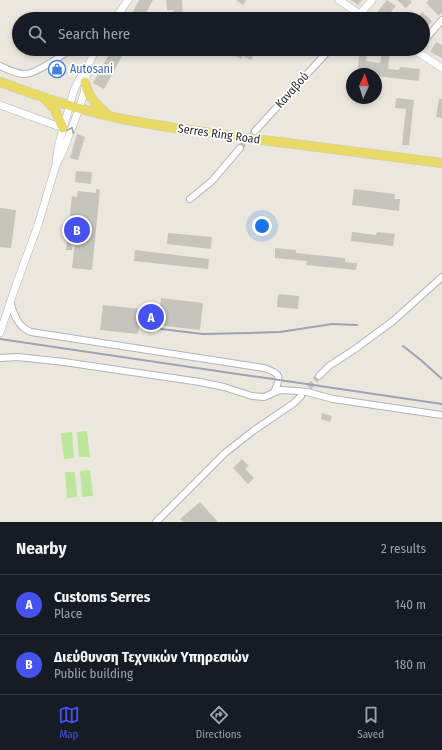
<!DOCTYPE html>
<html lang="en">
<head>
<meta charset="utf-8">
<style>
	body { margin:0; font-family:"Fira Sans Condensed",sans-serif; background:#20242c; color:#f1f3f6 }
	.compass { position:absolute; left:346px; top:68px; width:36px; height:36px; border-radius:50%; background:#171b24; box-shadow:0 2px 6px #0003; rotate:4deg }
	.you { position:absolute; left:262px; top:226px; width:14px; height:14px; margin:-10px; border:3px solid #fff; border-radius:50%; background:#1a73e8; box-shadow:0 0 0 6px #1a73e833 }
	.badge { display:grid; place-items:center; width:26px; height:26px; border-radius:50%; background:#4652f0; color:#fff; font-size:13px; font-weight:700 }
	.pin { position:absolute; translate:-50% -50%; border:2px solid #fff; box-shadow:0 1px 4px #0006 }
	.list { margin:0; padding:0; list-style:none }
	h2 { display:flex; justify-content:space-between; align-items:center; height:52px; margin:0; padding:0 16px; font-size:17px }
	h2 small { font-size:13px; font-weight:400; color:#9ea1a6 }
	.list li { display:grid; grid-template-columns:26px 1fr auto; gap:12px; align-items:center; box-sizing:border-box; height:60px; padding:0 16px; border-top:1px solid #363941 }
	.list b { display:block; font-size:15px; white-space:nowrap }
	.list p { margin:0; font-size:13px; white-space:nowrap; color:#9ea1a6 }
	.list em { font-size:13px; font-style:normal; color:#9ea1a6 }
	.icon { flex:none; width:22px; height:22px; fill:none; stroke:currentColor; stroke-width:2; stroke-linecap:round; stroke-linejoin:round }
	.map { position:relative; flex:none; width:442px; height:522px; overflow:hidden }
	.search { position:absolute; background:#171b24; box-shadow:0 2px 6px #0003; left:12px; right:12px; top:12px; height:44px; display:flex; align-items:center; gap:10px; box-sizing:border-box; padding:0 14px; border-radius:22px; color:#9ea1a6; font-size:15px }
	.sheet { height:172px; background:#171b24 }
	nav { display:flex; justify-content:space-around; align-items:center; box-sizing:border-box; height:56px; border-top:1px solid #363941; background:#171b24; font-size:11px; color:#9ea1a6 }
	nav a { display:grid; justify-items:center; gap:2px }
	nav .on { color:#4652f0 }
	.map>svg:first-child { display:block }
	.pitch { fill:#bce699 }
	.building { fill:#c7c4bd }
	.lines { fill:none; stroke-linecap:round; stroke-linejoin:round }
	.minor-tunnel { stroke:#c5c1b9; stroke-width:6; stroke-dasharray:6 3; stroke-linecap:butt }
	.minor-casing { stroke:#b1b2bd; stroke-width:8 }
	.tertiary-casing { stroke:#b1b2bd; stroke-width:8 }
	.primary-casing { stroke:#c8c8c8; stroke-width:10 }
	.minor { stroke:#fff; stroke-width:6 }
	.tertiary { stroke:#fff; stroke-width:7 }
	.primary { stroke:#e9da65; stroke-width:9 }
	.rail { stroke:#a0a1b4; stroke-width:2 }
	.primary-bridge-casing { stroke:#c8c8c8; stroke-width:10; stroke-linecap:butt }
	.primary-bridge { stroke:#e9da65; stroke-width:9 }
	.oneway { stroke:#a0a0a0 }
	.labels { text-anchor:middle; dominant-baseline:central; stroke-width:3.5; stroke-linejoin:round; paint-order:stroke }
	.shop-label { font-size:12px; fill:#366cbe; stroke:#fff; text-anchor:start }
	.street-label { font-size:12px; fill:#2b2b2b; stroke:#fff }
</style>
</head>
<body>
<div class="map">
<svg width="442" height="522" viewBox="0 0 442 522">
	<rect width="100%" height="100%" fill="#ece7dd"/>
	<g class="pitch">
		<path d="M87 431 90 457H79L77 432Z"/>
		<path d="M72 432 74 458 64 459 61 433Z"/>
		<path d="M90 470 93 496 82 497 80 471Z"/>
		<path d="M65 472H75L77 497 67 498Z"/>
	</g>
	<g class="building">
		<path d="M139 0H153L143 19H129Z"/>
		<path d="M166 0H182L183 19H174L173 10H167Z"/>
		<path d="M236 0H245L246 1 243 5Z"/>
		<path d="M351 0H362L358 5Z"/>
		<path d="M387 0 396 6 386 18 378 11Z"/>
		<path d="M397 0H410L412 2 406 8Z"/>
		<path d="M429 0H442V12L439 16 426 3Z"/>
		<path d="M422 12 432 21 427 27 423 24V19L417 18Z"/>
		<path d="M78 13 81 19H68L67 17Z"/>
		<path d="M436 42 442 45V58L430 52Z"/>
		<path d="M112 49H126L104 89 93 83Z"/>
		<path d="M230 49H256L251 60 243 56 241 59 235 56 237 53Z"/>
		<path d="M360 49H368L366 61 380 63 382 49H390L388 69 399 70 400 67 420 69 419 81 376 76V74H357Z"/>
		<path d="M396 98 414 100 409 145H402L406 109 395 108Z"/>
		<path d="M439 99H442V118L436 117Z"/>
		<path d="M77 134 85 137 78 160 70 158Z"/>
		<path d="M76 171 92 172 91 184 75 182Z"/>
		<path d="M96 189 100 190 92 270 72 268 75 242H73L72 250H66L72 196 77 197 78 191 96 193Z"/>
		<path d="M354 189 395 194 394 199H400L399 211 352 205Z"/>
		<path d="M0 208 16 210 11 248 0 247Z"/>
		<path d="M352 232 376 235 377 232 395 234 393 246 351 241Z"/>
		<path d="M168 233 212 237 211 249 167 244Z"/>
		<path d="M275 248 296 250V253L345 258V262L357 263 356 270 306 265 307 261 275 258Z"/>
		<path d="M135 250 209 259 208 269 134 261Z"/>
		<path d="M278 294 299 296 298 309 277 307Z"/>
		<path d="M161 298 203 303 200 330 140 323 138 334 100 330 103 305 160 311Z"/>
		<path d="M322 413 332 416 330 422 321 419Z"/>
		<path d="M242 459 249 466 245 469 254 478 248 484 233 468Z"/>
		<path d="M200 502 218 522H183L180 519Z"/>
	</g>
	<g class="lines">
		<g class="minor-tunnel">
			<path d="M240 148 255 131"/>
			<path d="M303 394 319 376"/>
		</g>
		<g class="minor-casing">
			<g id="minor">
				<path d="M356 19 360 14"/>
				<path d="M423 42 442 20"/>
				<path d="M0 66C7 69 16 74 24 74 35 75 61 56 71 49"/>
				<path d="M255 131 330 49"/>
				<path d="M190 199 212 181 240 148"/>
				<path d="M10 302C14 315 18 327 31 332L264 368C280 373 282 376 274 392"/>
				<path d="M0 358 18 357 64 362 200 382 224 387 252 396 264 397 280 390 297 391 307 392 333 399 442 415"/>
				<path d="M319 376 329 366 355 349 393 321 442 277"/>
				<path d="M156 522 225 453 253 431 294 403 301 396"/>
			</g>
		</g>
		<g class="tertiary-casing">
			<g id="tertiary">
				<path d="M339 0 367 19"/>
				<path d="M360 14 372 0"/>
				<path d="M115 19 128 0"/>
				<path d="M413 49 442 68"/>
				<path d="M0 105 63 128"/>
				<path d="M56 161 59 143 74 90 79 80 88 66 96 49"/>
				<path d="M0 333 15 288 38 225 56 165 63 151 79 109 84 93 88 66"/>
			</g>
		</g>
		<g class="primary-casing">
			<g id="primary">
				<path d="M0 82C40 97 81 111 123 119 161 127 200 131 238 137"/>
				<path d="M85 82C88 97 97 106 108 115"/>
				<path d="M45 99 55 110 63 128"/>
				<path d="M271 141 442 163"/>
			</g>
		</g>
		<use href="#minor" class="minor"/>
		<use href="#tertiary" class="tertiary"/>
		<use href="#primary" class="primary"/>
		<g class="rail">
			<path d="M144 327 203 334 249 333 280 332 332 324 357 325"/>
			<path d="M0 339 442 404"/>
			<path d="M403 346 422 361 442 379"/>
		</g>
		<g class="primary-bridge-casing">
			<path id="primary-bridge" d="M238 137 271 141"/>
		</g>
		<use href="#primary-bridge" class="primary-bridge"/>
	</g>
	<defs><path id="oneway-chevron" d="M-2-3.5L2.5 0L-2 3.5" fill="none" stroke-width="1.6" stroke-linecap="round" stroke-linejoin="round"/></defs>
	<use class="oneway" href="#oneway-chevron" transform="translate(71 130) rotate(-66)"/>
	<defs>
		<g id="shop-ring" transform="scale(0.9)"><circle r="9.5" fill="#fff" stroke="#3f7fe0" stroke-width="1.5"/><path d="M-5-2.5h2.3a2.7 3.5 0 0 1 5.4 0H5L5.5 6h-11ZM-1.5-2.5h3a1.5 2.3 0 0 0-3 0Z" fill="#3f7fe0"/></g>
	</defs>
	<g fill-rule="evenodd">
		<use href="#shop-ring" x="57" y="69"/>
	</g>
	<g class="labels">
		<g class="shop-label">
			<text x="70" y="69">Autosani</text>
		</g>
		<g class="street-label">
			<text transform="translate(292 90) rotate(-48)">Καναβού</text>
			<text transform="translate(219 134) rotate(8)">Serres Ring Road</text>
		</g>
	</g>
</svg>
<svg class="compass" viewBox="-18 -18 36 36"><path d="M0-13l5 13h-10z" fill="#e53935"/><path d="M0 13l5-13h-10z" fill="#9ea1a6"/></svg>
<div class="you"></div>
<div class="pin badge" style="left:151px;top:317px">A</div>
<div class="pin badge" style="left:77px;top:230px">B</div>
<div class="search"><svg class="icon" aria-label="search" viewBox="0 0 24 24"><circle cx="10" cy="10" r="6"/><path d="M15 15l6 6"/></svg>Search here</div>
</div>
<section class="sheet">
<h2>Nearby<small>2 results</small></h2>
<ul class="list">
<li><span class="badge">A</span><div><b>Customs Serres</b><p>Place</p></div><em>140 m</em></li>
<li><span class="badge">B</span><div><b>Διεύθυνση Τεχνικών Υπηρεσιών</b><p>Public building</p></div><em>180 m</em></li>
</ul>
</section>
<nav>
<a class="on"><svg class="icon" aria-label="map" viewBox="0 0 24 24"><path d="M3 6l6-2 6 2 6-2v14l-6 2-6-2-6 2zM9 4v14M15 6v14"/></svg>Map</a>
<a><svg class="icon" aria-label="directions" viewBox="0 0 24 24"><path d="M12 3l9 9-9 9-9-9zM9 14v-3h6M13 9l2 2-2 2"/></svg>Directions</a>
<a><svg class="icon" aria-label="saved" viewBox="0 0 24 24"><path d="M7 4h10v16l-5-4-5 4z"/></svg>Saved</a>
</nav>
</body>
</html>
